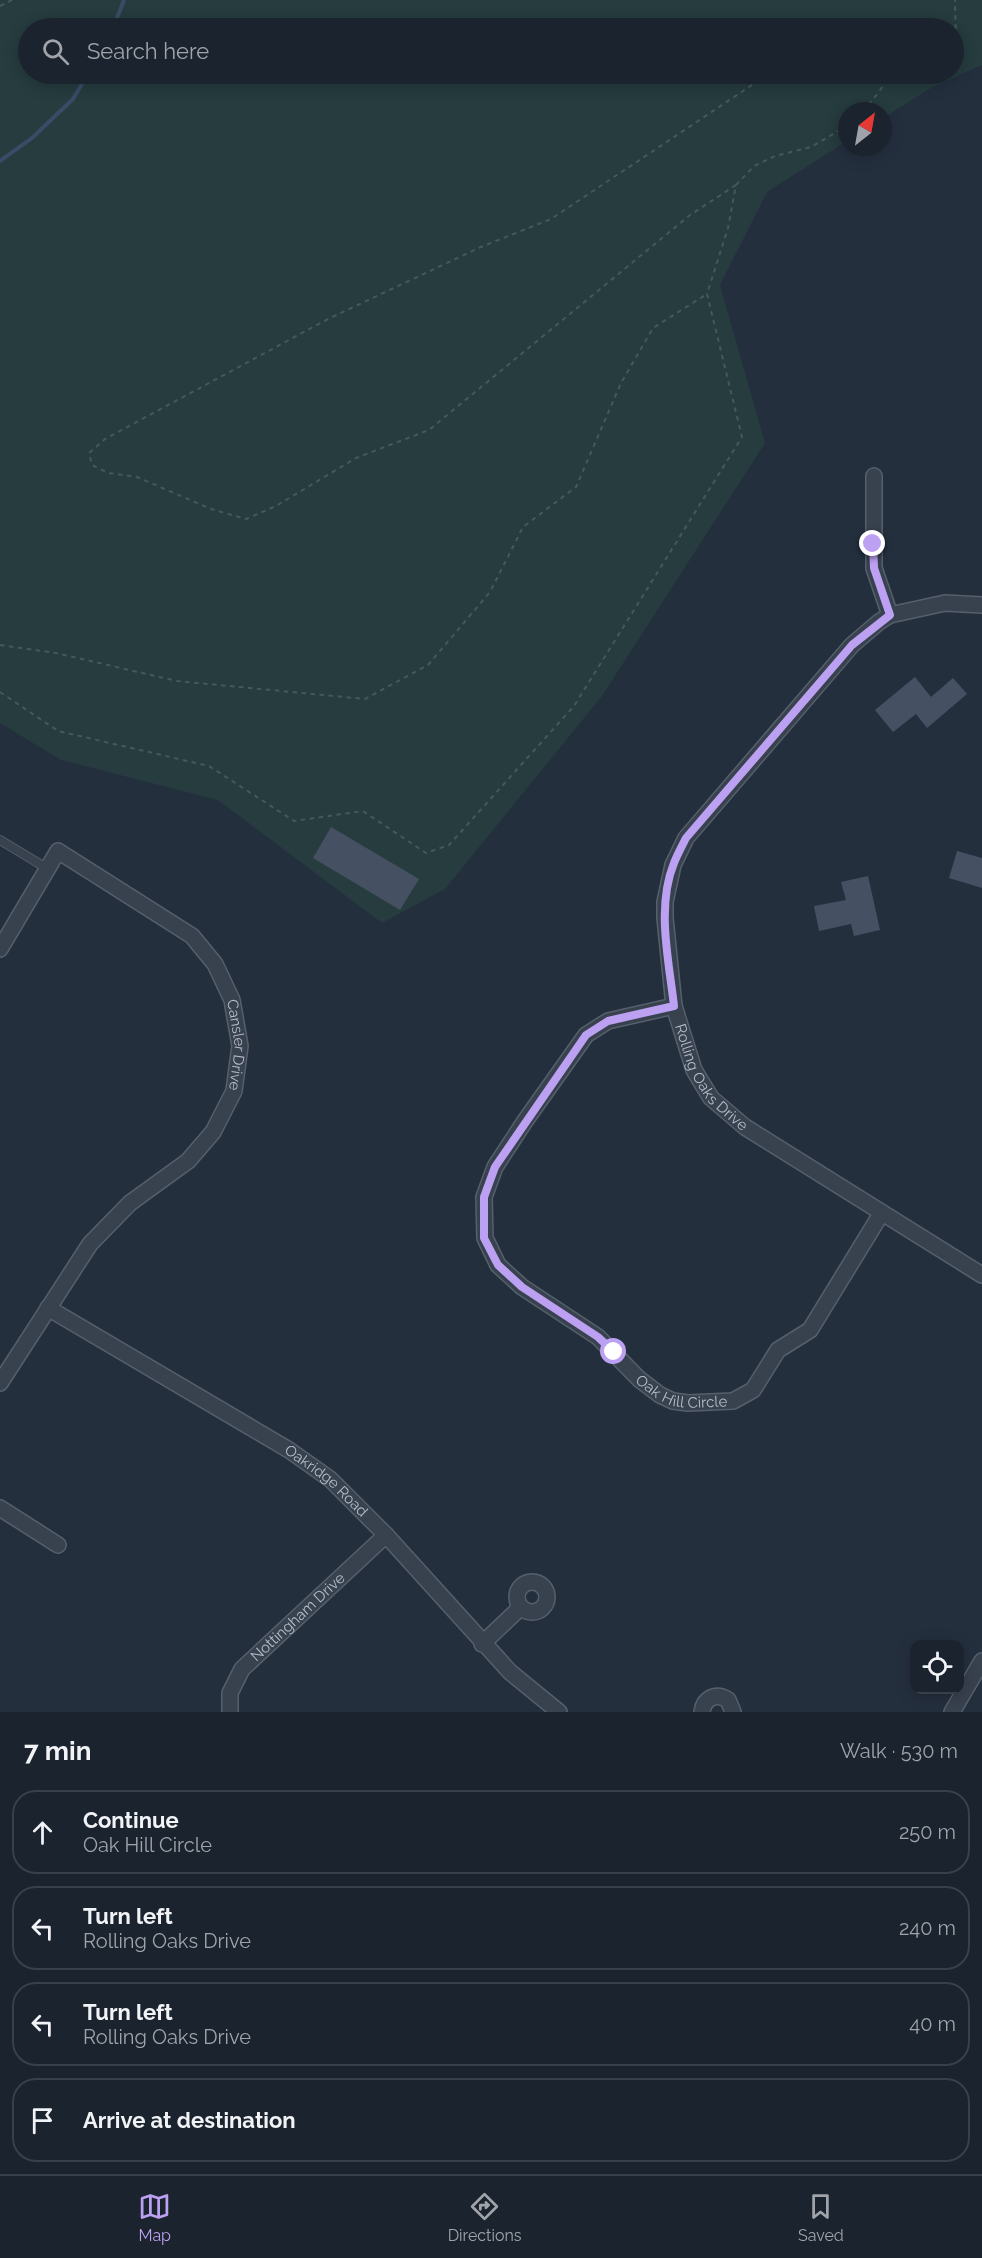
<!DOCTYPE html>
<html lang="en">
<head>
<meta charset="utf-8">
<style>
	body { margin:0; font-family:Raleway,sans-serif; background:#282f3a; color:#f1f3f6 }
	.controls { position:absolute; right:18px; bottom:18px; display:grid; overflow:hidden; border-radius:12px; box-shadow:0 3px 15px #0003 }
	.controls button { width:54px; height:54px; display:grid; place-items:center; padding:0; border:0; border-bottom:2px solid #39404a; background:#1b232e; color:#f1f3f6; font:30px sans-serif }
	.compass { position:absolute; left:838px; top:102px; width:54px; height:54px; border-radius:50%; background:#1b232e; box-shadow:0 3px 15px #0003; rotate:31deg }
	.stop { position:absolute; width:18px; height:18px; margin:-14px; border:4px solid #bca0f2; border-radius:50%; background:#fff }
	.stop.end { background:#bca0f2; border-color:#fff; box-shadow:0 2px 6px #0008 }
	.list { margin:0; padding:0; list-style:none }
	h2 { display:flex; justify-content:space-between; align-items:center; height:78px; margin:0; padding:0 24px; font-size:26px }
	h2 small { font-size:20px; font-weight:400; color:#a0a4aa }
	.list li { display:grid; grid-template-columns:39px 1fr auto; gap:18px; align-items:center; box-sizing:border-box; height:84px; margin:0 12px 12px; padding:0 12px; border:2px solid #39404a; border-radius:24px }
	.list b { display:block; font-size:22px; white-space:nowrap }
	.list p { margin:0; font-size:20px; white-space:nowrap; color:#a0a4aa }
	.list em { font-size:20px; font-style:normal; color:#a0a4aa }
	.icon { flex:none; width:33px; height:33px; fill:none; stroke:currentColor; stroke-width:2; stroke-linecap:round; stroke-linejoin:round }
	.map { position:relative; flex:none; width:982px; height:1712px; overflow:hidden }
	.search { position:absolute; background:#1b232e; box-shadow:0 3px 15px #0003; left:18px; right:18px; top:18px; height:66px; display:flex; align-items:center; gap:15px; box-sizing:border-box; padding:0 21px; border-radius:33px; color:#a0a4aa; font-size:22px }
	.sheet { height:462px; background:#1b232e }
	nav { display:flex; justify-content:space-around; align-items:center; box-sizing:border-box; height:84px; border-top:2px solid #39404a; background:#1b232e; font-size:16px; color:#a0a4aa }
	nav a { display:grid; justify-items:center; gap:3px }
	nav .on { color:#bca0f2 }
	.map>svg:first-child { display:block }
	.green { fill:#263c3f; fill-rule:evenodd }
	.lines { fill:none; stroke-linecap:round; stroke-linejoin:round }
	.stream { stroke:#394c67; stroke-width:4 }
	.building { fill:#455162 }
	.service-casing { stroke:#565f6c; stroke-width:10 }
	.minor-casing { stroke:#565f6c; stroke-width:18 }
	.path { stroke:#44595c; stroke-width:2; stroke-dasharray:4.5 4.5; stroke-linecap:butt }
	.service { stroke:#38414e; stroke-width:8 }
	.minor { stroke:#38414e; stroke-width:15 }
	.route { stroke:#bca0f2; stroke-width:8 }
	.labels { text-anchor:middle; dominant-baseline:central; stroke-width:6; stroke-linejoin:round; paint-order:stroke }
	.street-label { font-size:15px; fill:#b4bcc9; stroke:#1d2633 }
</style>
</head>
<body>
<div class="map">
<svg width="982" height="1712" viewBox="0 0 982 1712">
	<rect width="100%" height="100%" fill="#242f3e"/>
	<path class="green" d="M0 0H982V65L931 88 883 118V111H847V141L767 192 720 285 765 443 602 696 445 889 382 923 218 800 61 760 0 723ZM28 28H954V74H28Z"/>
	<g class="lines">
		<g class="stream">
			<path d="M113 28 124 0"/>
			<path d="M0 161 32 138 73 99 88 74"/>
		</g>
	</g>
	<g class="building">
		<path d="M915 677 931 697 953 678 967 694 927 728 916 714 893 732 875 710Z"/>
		<path d="M331 827 419 879 400 910 313 858Z"/>
		<path d="M957 851 982 858V888L949 878Z"/>
		<path d="M868 876 880 930 854 936 851 924 819 931 814 906 846 900 841 882Z"/>
	</g>
	<g class="lines">
		<g class="service-casing">
			<path id="service" d="M0 840 48 869"/>
		</g>
		<g class="minor-casing">
			<g id="minor">
				<path d="M874 476V568L890 615"/>
				<path id="s1" d="M982 605 945 603 890 615 879 622 852 645 686 838 673 865 665 902V918L674 1006 694 1070 711 1098 745 1127 982 1275"/>
				<path id="s2" d="M0 949 58 851 192 936 215 964 232 1000 240 1046 234 1091 213 1132 188 1161 130 1203 90 1244 0 1383"/>
				<path id="s3" d="M674 1006 608 1021 586 1035 525 1121 495 1167 484 1197 485 1238 498 1265 522 1287 598 1337 639 1379 660 1395 673 1401 688 1403 733 1401 753 1390 778 1350 810 1330 881 1214"/>
				<path id="s4" d="M48 1308 289 1450 330 1479 386 1535 510 1672 559 1712"/>
				<path d="M0 1508 58 1545"/>
				<circle cx="532" cy="1597" r="15"/>
				<path d="M482 1644 520 1608"/>
				<path id="s5" d="M230 1712V1693L242 1669 386 1535"/>
				<path d="M702 1712C704 1698 716 1692 728 1700L733 1712"/>
				<path d="M952 1712 982 1661"/>
			</g>
		</g>
		<g class="path">
			<path d="M0 6 12 0"/>
			<path d="M954 46 956 43 955 0"/>
			<path d="M862 111 872 101 892 74"/>
			<path d="M736 185 690 215 429 430 356 458 276 506 246 519 211 509 137 477 108 473 92 465 89 453 105 439 328 319 481 247 551 219 767 75 774 74"/>
			<path d="M0 645 56 653 177 681 365 699 428 665 490 592 523 527 576 487 621 383 653 328 707 294"/>
			<path d="M0 692 58 731 209 766 294 821 363 811 426 853 449 845 574 706 742 437 707 294 728 228 736 185 754 166 775 156 811 147 840 130 847 124"/>
		</g>
		<use href="#service" class="service"/>
		<use href="#minor" class="minor"/>
	</g>
	<g class="lines">
		<path class="route" d="M614 1352 598 1337 522 1287 498 1265 484 1238V1197L495 1167 586 1035 608 1021 674 1006C669 961 656 907 674 863 677 855 682 846 686 838L852 645 890 615 874 568 873 544"/>
	</g>
	<g class="labels">
		<g class="street-label">
			<text stroke="none"><textPath href="#s2" startOffset="394">Cansler Drive</textPath></text>
			<text stroke="none"><textPath href="#s1" startOffset="651">Rolling Oaks Drive</textPath></text>
			<text stroke="none"><textPath href="#s3" startOffset="586">Oak Hill Circle</textPath></text>
			<text stroke="none"><textPath href="#s4" startOffset="328">Oakridge Road</textPath></text>
			<text stroke="none"><textPath href="#s5" startOffset="122">Nottingham Drive</textPath></text>
		</g>
	</g>
</svg>
<div class="controls">
<button><svg class="icon" aria-label="locate" viewBox="0 0 24 24"><circle cx="12" cy="12" r="6"/><path d="M12 2v4M12 18v4M2 12h4M18 12h4"/></svg></button>
</div>
<svg class="compass" viewBox="-18 -18 36 36"><path d="M0-13l5 13h-10z" fill="#e53935"/><path d="M0 13l5-13h-10z" fill="#a0a4aa"/></svg>
<div class="stop" style="left:614px;top:1352px"></div>
<div class="stop end" style="left:873px;top:544px"></div>
<div class="search"><svg class="icon" aria-label="search" viewBox="0 0 24 24"><circle cx="10" cy="10" r="6"/><path d="M15 15l6 6"/></svg>Search here</div>
</div>
<section class="sheet">
<h2>7 min<small>Walk · 530 m</small></h2>
<ul class="list">
<li><svg class="icon" aria-label="ahead" viewBox="0 0 24 24"><path d="M12 20V5M6 11l6-6 6 6"/></svg><div><b>Continue</b><p>Oak Hill Circle</p></div><em>250 m</em></li>
<li><svg class="icon" aria-label="left" viewBox="0 0 24 24"><path d="M17 20v-9H6M10 6l-5 5 5 5"/></svg><div><b>Turn left</b><p>Rolling Oaks Drive</p></div><em>240 m</em></li>
<li><svg class="icon" aria-label="left" viewBox="0 0 24 24"><path d="M17 20v-9H6M10 6l-5 5 5 5"/></svg><div><b>Turn left</b><p>Rolling Oaks Drive</p></div><em>40 m</em></li>
<li><svg class="icon" aria-label="arrive" viewBox="0 0 24 24"><path d="M6 21V4h12l-3 4 3 4H6"/></svg><div><b>Arrive at destination</b></div></li>
</ul>
</section>
<nav>
<a class="on"><svg class="icon" aria-label="map" viewBox="0 0 24 24"><path d="M3 6l6-2 6 2 6-2v14l-6 2-6-2-6 2zM9 4v14M15 6v14"/></svg>Map</a>
<a><svg class="icon" aria-label="directions" viewBox="0 0 24 24"><path d="M12 3l9 9-9 9-9-9zM9 14v-3h6M13 9l2 2-2 2"/></svg>Directions</a>
<a><svg class="icon" aria-label="saved" viewBox="0 0 24 24"><path d="M7 4h10v16l-5-4-5 4z"/></svg>Saved</a>
</nav>
</body>
</html>
